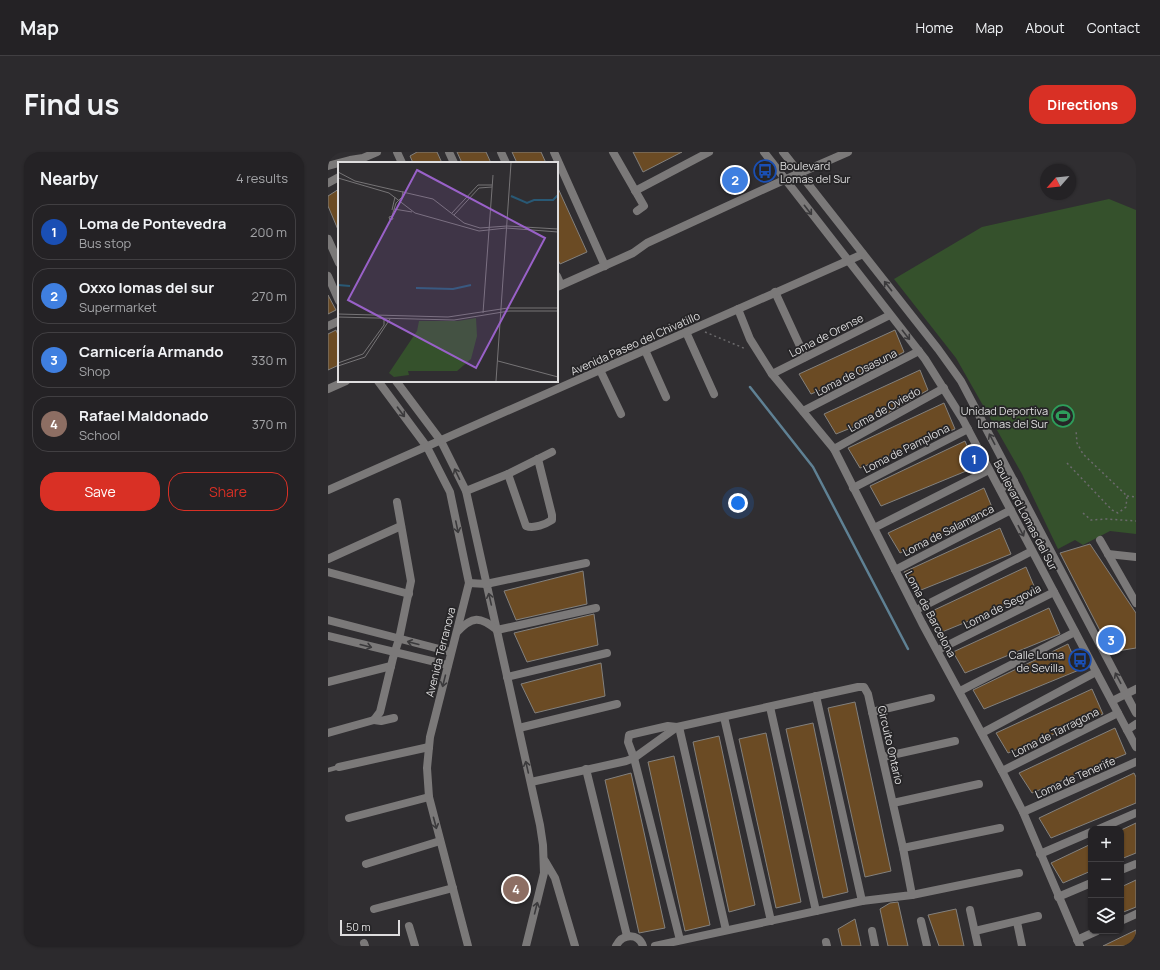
<!DOCTYPE html>
<html lang="en">
<head>
<meta charset="utf-8">
<style>
	body { margin:0; font-family:Manrope,sans-serif; background:#2c2a2d; color:#f1f3f6 }
	.controls { position:absolute; right:12px; bottom:12px; display:grid; overflow:hidden; border-radius:8px; box-shadow:0 1px 3px #0004 }
	.controls button { width:36px; height:36px; display:grid; place-items:center; padding:0; border:0; border-bottom:1px solid #413f42; background:#242225; color:#f1f3f6; font:20px sans-serif }
	.compass { position:absolute; left:712px; top:12px; width:36px; height:36px; border-radius:50%; background:#242225; box-shadow:0 1px 3px #0004; rotate:242deg }
	.scale { position:absolute; left:12px; bottom:10px; width:60px; box-sizing:border-box; padding-left:4px; border:2px solid #deddde; border-top:0; font-size:11px; line-height:14px; white-space:nowrap; color:#deddde; -webkit-text-stroke:3px #262527; paint-order:stroke }
	.you { position:absolute; left:410px; top:351px; width:14px; height:14px; margin:-10px; border:3px solid #fff; border-radius:50%; background:#1a73e8; box-shadow:0 0 0 6px #1a73e833 }
	.badge { display:grid; place-items:center; width:26px; height:26px; border-radius:50%; background:#d93025; color:#fff; font-size:13px; font-weight:700 }
	.pin { position:absolute; translate:-50% -50%; border:2px solid #fff; box-shadow:0 1px 4px #0006 }
	.list { margin:0; padding:0; list-style:none }
	h2 { display:flex; justify-content:space-between; align-items:center; height:52px; margin:0; padding:0 16px; font-size:17px }
	h2 small { font-size:13px; font-weight:400; color:#a3a4a7 }
	.list li { display:grid; grid-template-columns:26px 1fr auto; gap:12px; align-items:center; box-sizing:border-box; height:56px; margin:0 8px 8px; padding:0 8px; border:1px solid #413f42; border-radius:16px }
	.list b { display:block; font-size:15px; white-space:nowrap }
	.list p { margin:0; font-size:13px; white-space:nowrap; color:#a3a4a7 }
	.list em { font-size:13px; font-style:normal; color:#a3a4a7 }
	.actions { display:flex; gap:8px; padding:12px 16px }
	.actions a { flex:1; padding:9px 0; border:1px solid #d93025; border-radius:16px; text-align:center; font-size:14px; color:#d93025 }
	.actions .main { background:#d93025; color:#fff }
	.icon { flex:none; width:22px; height:22px; fill:none; stroke:currentColor; stroke-width:2; stroke-linecap:round; stroke-linejoin:round }
	.map { position:relative; flex:none; width:808px; height:794px; overflow:hidden; border-radius:16px }
	header { display:flex; align-items:center; gap:24px; box-sizing:border-box; height:56px; padding:0 20px; background:#242225; border-bottom:1px solid #413f42 }
	header strong { font-size:19px }
	nav { display:flex; gap:22px; margin-inline-start:auto; font-size:14px }
	.intro { display:flex; align-items:center; justify-content:space-between; box-sizing:border-box; height:96px; padding:0 24px }
	h1 { margin:0; font-size:28px }
	.button { padding:10px 18px; border-radius:16px; background:#d93025; color:#fff; font-size:14px; font-weight:700 }
	main { display:flex; gap:24px; padding:0 24px }
	aside { flex:1; background:#242225; border-radius:16px; box-shadow:0 1px 3px #0004 }
	.map>svg:first-child { display:block }
	.green { fill:#35512c }
	.lines { fill:none; stroke-linecap:round; stroke-linejoin:round }
	.stream { stroke:#5f8194; stroke-width:2.5 }
	.building { fill:#6b4b24; stroke:#83817e }
	.path { stroke:#6b6a6c; stroke-width:1.5; stroke-dasharray:2 3; stroke-linecap:butt }
	.service { stroke:#7b7979; stroke-width:4.5 }
	.minor { stroke:#7b7979; stroke-width:8 }
	.tertiary { stroke:#7b7979; stroke-width:8 }
	.oneway { stroke:#3b3a3c }
	.labels { text-anchor:middle; dominant-baseline:central; stroke-width:3.5; stroke-linejoin:round; paint-order:stroke }
	.poi-label { font-size:11px; fill:#deddde; stroke:#262527; text-anchor:end }
	.street-label { font-size:11px; fill:#deddde; stroke:#262527 }
	.inset-river { fill:none; stroke:#295975; stroke-width:2 }
	.inset-road { fill:none; stroke:#767476; stroke-width:1 }
	.view { fill:#9961c8; fill-opacity:0.15; stroke:#9961c8; stroke-width:2 }
	.inset-edge { fill:none; stroke:#deddde; stroke-width:2 }
</style>
</head>
<body>
<header>
<strong>Map</strong>
<nav><a>Home</a><a>Map</a><a>About</a><a>Contact</a></nav>
</header>
<div class="intro"><h1>Find us</h1><a class="button">Directions</a></div>
<main>
<aside>
<h2>Nearby<small>4 results</small></h2>
<ul class="list">
<li><span class="badge" style="background:#1a4fb4">1</span><div><b>Loma de Pontevedra</b><p>Bus stop</p></div><em>200 m</em></li>
<li><span class="badge" style="background:#3f7fe0">2</span><div><b>Oxxo lomas del sur</b><p>Supermarket</p></div><em>270 m</em></li>
<li><span class="badge" style="background:#3f7fe0">3</span><div><b>Carnicería Armando</b><p>Shop</p></div><em>330 m</em></li>
<li><span class="badge" style="background:#8d6e63">4</span><div><b>Rafael Maldonado</b><p>School</p></div><em>370 m</em></li>
</ul>
<div class="actions"><a class="main">Save</a><a>Share</a></div>
</aside>
<div class="map">
<svg width="808" height="794" viewBox="0 0 808 794">
	<rect width="100%" height="100%" fill="#302e31"/>
	<path class="green" d="M781 47 808 58V382L782 379 755 393 747 388 730 397 694 322 628 206 566 127 654 75Z"/>
	<g class="lines">
		<path class="stream" d="M422 235 485 315 580 497"/>
	</g>
	<g class="building">
		<path d="M89 0H109L114 11H85L82 4Z"/>
		<path d="M129 0H158L163 11H134Z"/>
		<path d="M184 0H213L218 11H189Z"/>
		<path d="M305 0H354L315 20Z"/>
		<path d="M229 34 259 100 232 112 229 106Z"/>
		<path d="M11 37V80L0 54V44Z"/>
		<path d="M0 143 8 158 0 162Z"/>
		<path d="M8 178 11 185V213L0 218V182Z"/>
		<path d="M567 178 576 200 542 218 483 242 471 222Z"/>
		<path d="M592 218 600 238 560 261 508 282 496 262Z"/>
		<path d="M616 251 627 277 532 316 520 296Z"/>
		<path d="M637 289 648 315 553 354 542 334Z"/>
		<path d="M656 336 666 360 649 369 572 401 560 381Z"/>
		<path d="M672 376 683 402 588 440 576 420Z"/>
		<path d="M762 392 808 461V496L783 500 732 401Z"/>
		<path d="M698 415 709 441 614 480 602 460Z"/>
		<path d="M255 419 259 452 188 468 176 439Z"/>
		<path d="M721 456 732 482 637 521 625 500Z"/>
		<path d="M266 462 270 493 199 510 186 481Z"/>
		<path d="M740 492 751 518 656 557 645 538Z"/>
		<path d="M273 511 277 544 207 561 193 532Z"/>
		<path d="M764 537 775 562 680 601 668 581Z"/>
		<path d="M527 550 563 719 537 725 500 556Z"/>
		<path d="M485 571 520 740 495 746 458 577Z"/>
		<path d="M787 576 798 602 704 641 691 621Z"/>
		<path d="M438 581 473 750 448 756 411 587Z"/>
		<path d="M391 584 427 753 401 760 365 590Z"/>
		<path d="M346 604 382 773 357 779 320 610Z"/>
		<path d="M303 621 337 776 311 781 277 628Z"/>
		<path d="M806 621 808 625V651L723 686 711 666Z"/>
		<path d="M808 671V701L793 707V678Z"/>
		<path d="M763 692V719L735 731 723 711Z"/>
		<path d="M808 728V755L793 761V735Z"/>
		<path d="M570 750 580 794H560L552 757 562 751Z"/>
		<path d="M628 757 636 794H611L600 763Z"/>
		<path d="M527 767 533 794H514L510 777Z"/>
		<path d="M808 778V794H775Z"/>
	</g>
	<g class="lines">
		<g class="path">
			<path d="M377 180 418 197"/>
			<path d="M739 311 784 358 790 361 798 355 799 344 755 302 749 291 748 278"/>
			<path d="M799 344 808 345"/>
			<path d="M755 361 763 368 778 367 808 369"/>
		</g>
		<path class="service" d="M0 618 11 615"/>
		<g class="minor">
			<path d="M69 0 74 11"/>
			<path d="M121 0 126 11"/>
			<path d="M173 0 178 11"/>
			<path d="M226 0 277 114"/>
			<path d="M285 0 316 54 309 59"/>
			<path d="M0 14 22 8 35 6 49 0"/>
			<path d="M0 31 11 25"/>
			<path d="M307 39 381 0"/>
			<path d="M229 124 233 133"/>
			<path d="M447 140 477 205"/>
			<path d="M410 157 422 187 444 222 506 297 594 471 674 619 695 660 752 794"/>
			<path d="M0 174 11 169"/>
			<path d="M358 180 386 242"/>
			<path d="M317 198 338 245"/>
			<path d="M272 218 293 262"/>
			<path d="M444 222 562 163"/>
			<path d="M475 259 591 199"/>
			<path d="M506 297 616 236"/>
			<path d="M180 322 198 374C206 377 218 372 224 368V363L210 307"/>
			<path d="M525 336 640 277"/>
			<path d="M138 339 180 322 224 300"/>
			<path d="M546 376 661 318"/>
			<path d="M772 388 808 451"/>
			<path d="M780 402 808 405"/>
			<path d="M0 407 73 374"/>
			<path d="M567 418 683 358"/>
			<path d="M0 420 81 442"/>
			<path d="M158 432 258 411"/>
			<path d="M588 458 704 399"/>
			<path d="M169 478 268 456"/>
			<path d="M610 498 726 440"/>
			<path d="M179 525 279 501"/>
			<path d="M0 530 63 514"/>
			<path d="M632 539 747 480"/>
			<path d="M488 544 534 749"/>
			<path d="M442 555 488 759"/>
			<path d="M544 560 603 546"/>
			<path d="M396 565 443 769"/>
			<path d="M46 568 53 569 66 566"/>
			<path d="M349 575 340 574 301 583 300 590 306 606 352 788"/>
			<path d="M351 575 398 778"/>
			<path d="M191 576 289 552"/>
			<path d="M0 581 46 568 52 560 65 506 71 487 83 429 69 350"/>
			<path d="M654 581 768 520"/>
			<path d="M555 605 627 589"/>
			<path d="M11 615 101 595"/>
			<path d="M258 617 299 784"/>
			<path d="M674 619 790 561"/>
			<path d="M203 630 298 609 306 606 349 575 530 535H536L540 542 544 560 575 696 584 743 534 749 327 794"/>
			<path d="M565 651 651 632"/>
			<path d="M695 660 808 610"/>
			<path d="M21 666 101 645"/>
			<path d="M771 677 808 661"/>
			<path d="M575 696 672 676"/>
			<path d="M712 702 763 680"/>
			<path d="M38 712 112 689"/>
			<path d="M793 718 808 712"/>
			<path d="M584 743 691 721"/>
			<path d="M730 745 763 731"/>
			<path d="M46 757 125 736"/>
			<path d="M642 758 650 794"/>
			<path d="M593 769 599 794"/>
			<path d="M793 769 808 762"/>
			<path d="M689 770 694 794"/>
			<path d="M81 774 87 794"/>
			<path d="M544 779 547 794"/>
			<path d="M647 779 710 764"/>
			<path d="M749 788 769 779"/>
			<path d="M498 790 499 794"/>
			<path d="M36 791 37 794"/>
		</g>
		<g class="tertiary">
			<path d="M436 0 597 207 634 266 808 595"/>
			<path d="M455 0 610 197 633 229 808 561"/>
			<path d="M0 87 11 111"/>
			<path d="M0 124 11 149"/>
			<path d="M229 135 305 101 319 91 456 28 520 0"/>
			<path d="M50 229 99 295 122 340 141 431 102 585 99 616 101 645 140 794"/>
			<path d="M68 229 113 289 138 339 212 673 215 693 216 721 198 794"/>
			<path d="M0 237 18 229"/>
			<path d="M672 337 686 329"/>
			<path d="M0 338 535 102"/>
			<path d="M141 431 158 432"/>
			<path d="M0 468 123 500"/>
			<path d="M129 480C144 464 152 464 169 478"/>
			<path d="M0 484 120 513"/>
			<path d="M784 549 808 537"/>
			<path d="M799 578 808 572"/>
			<path d="M217 709 227 726 247 794"/>
			<path d="M288 794C294 782 310 780 315 794"/>
		</g>
	</g>
	<defs><path id="oneway-shaft" d="M-6 0H5M1.5-3L5.5 0L1.5 3" fill="none" stroke-width="1.6" stroke-linecap="round" stroke-linejoin="round"/></defs>
	<g class="oneway">
		<use href="#oneway-shaft" transform="translate(480 58) rotate(52)"/>
		<use href="#oneway-shaft" transform="translate(560 134) rotate(-128)"/>
		<use href="#oneway-shaft" transform="translate(578 183) rotate(52)"/>
		<use href="#oneway-shaft" transform="translate(73 260) rotate(53)"/>
		<use href="#oneway-shaft" transform="translate(664 287) rotate(-118)"/>
		<use href="#oneway-shaft" transform="translate(129 322) rotate(-116)"/>
		<use href="#oneway-shaft" transform="translate(129 375) rotate(78)"/>
		<use href="#oneway-shaft" transform="translate(693 379) rotate(62)"/>
		<use href="#oneway-shaft" transform="translate(162 447) rotate(-103)"/>
		<use href="#oneway-shaft" transform="translate(85 491) rotate(-165)"/>
		<use href="#oneway-shaft" transform="translate(38 494) rotate(14)"/>
		<use href="#oneway-shaft" transform="translate(790 526) rotate(-118)"/>
		<use href="#oneway-shaft" transform="translate(116 529) rotate(104)"/>
		<use href="#oneway-shaft" transform="translate(199 615) rotate(-103)"/>
		<use href="#oneway-shaft" transform="translate(107 671) rotate(75)"/>
		<use href="#oneway-shaft" transform="translate(208 756) rotate(-76)"/>
	</g>
	<defs>
		<g id="bus-ring" transform="scale(1.15)"><circle r="9.5" fill="#262527" stroke="#1a4fb4" stroke-width="1.5"/><path d="M-5-6H5V4H4V6H2V4H-2V6H-4V4H-5ZM-3.5-4V0h7V-4ZM-3.5 1.2v1.5H-2V1.2ZM2 1.2v1.5H3.5V1.2Z" fill="#1a4fb4"/></g>
		<g id="stadium-ring" transform="scale(1.15)"><circle r="9.5" fill="#262527" stroke="#2e9e5b" stroke-width="1.5"/><path d="M0-5a6.5 5 0 1 0 0 10a6.5 5 0 1 0 0-10ZM-3.5-1.8h7v3.6h-7Z" fill="#2e9e5b"/></g>
	</defs>
	<g fill-rule="evenodd">
		<use href="#bus-ring" x="437" y="19"/>
		<use href="#stadium-ring" x="735" y="264"/>
		<use href="#bus-ring" x="752" y="508"/>
	</g>
	<g class="labels">
		<g class="poi-label">
			<text x="452" y="13" text-anchor="start">Boulevard<tspan x="452" dy="13">Lomas del Sur</tspan></text>
			<text x="720" y="258">Unidad Deportiva<tspan x="720" dy="13">Lomas del Sur</tspan></text>
			<text x="736" y="502">Calle Loma<tspan x="736" dy="13">de Sevilla</tspan></text>
		</g>
		<g class="street-label">
			<text transform="translate(498 183) rotate(-27)">Loma de Orense</text>
			<text transform="translate(307 191) rotate(-24)">Avenida Paseo del Chivatillo</text>
			<text transform="translate(528 220) rotate(-27)">Loma de Osasuna</text>
			<text transform="translate(556 257) rotate(-29)">Loma de Oviedo</text>
			<text transform="translate(578 296) rotate(-27)">Loma de Pamplona</text>
			<text transform="translate(698 363) rotate(62)">Boulevard Lomas del Sur</text>
			<text transform="translate(620 378) rotate(-27)">Loma de Salamanca</text>
			<text transform="translate(674 454) rotate(-27)">Loma de Segovia</text>
			<text transform="translate(603 462) rotate(62)">Loma de Barcelona</text>
			<text transform="translate(112 500) rotate(-76)">Avenida Terranova</text>
			<text transform="translate(727 580) rotate(-27)">Loma de Tarragona</text>
			<text transform="translate(563 593) rotate(77)">Circuito Ontario</text>
			<text transform="translate(747 625) rotate(-24)">Loma de Tenerife</text>
		</g>
	</g>
	<g transform="translate(10 10)">
		<rect width="220" height="220" fill="#302e31"/>
		<path d="M138 156 139 174 133 197 119 209H70L71 213 56 215 51 211 79 169 81 159H120Z" fill="#35512c"/>
		<path class="inset-river" d="M173 34 189 41 196 38H215L220 33M0 123 12 124M78 126 115 127 133 123"/>
		<path class="inset-road" d="M0 10 17 19 95 37 126 61 142 66 169 64 220 67M0 16 51 31 77 51 141 69 168 66 220 70M56 47 74 50M54 48 57 35M114 51 140 23H154M116 53 141 26 154 25M54 54 55 57 52 58 51 55 54 54 58 41 64 35 65 29M145 151 155 13M0 152 110 155 170 146H220M0 155 116 158 171 149H220M160 199 220 215M0 201 25 192 46 163V156M0 204 27 195 52 157M158 219 173 1"/>
		<path class="view" d="M79 8 207 76 138 206 10 138Z"/>
		<rect width="220" height="220" class="inset-edge"/>
	</g>
</svg>
<div class="controls">
<button>+</button>
<button>−</button>
<button><svg class="icon" aria-label="layers" viewBox="0 0 24 24"><path d="M12 4l9 5-9 5-9-5zM3 14l9 5 9-5"/></svg></button>
</div>
<svg class="compass" viewBox="-18 -18 36 36"><path d="M0-13l5 13h-10z" fill="#e53935"/><path d="M0 13l5-13h-10z" fill="#a3a4a7"/></svg>
<div class="scale">50 m</div>
<div class="you"></div>
<div class="pin badge" style="left:646px;top:307px;background:#1a4fb4">1</div>
<div class="pin badge" style="left:407px;top:28px;background:#3f7fe0">2</div>
<div class="pin badge" style="left:783px;top:488px;background:#3f7fe0">3</div>
<div class="pin badge" style="left:188px;top:737px;background:#8d6e63">4</div>
</div>
</main>
</body>
</html>
